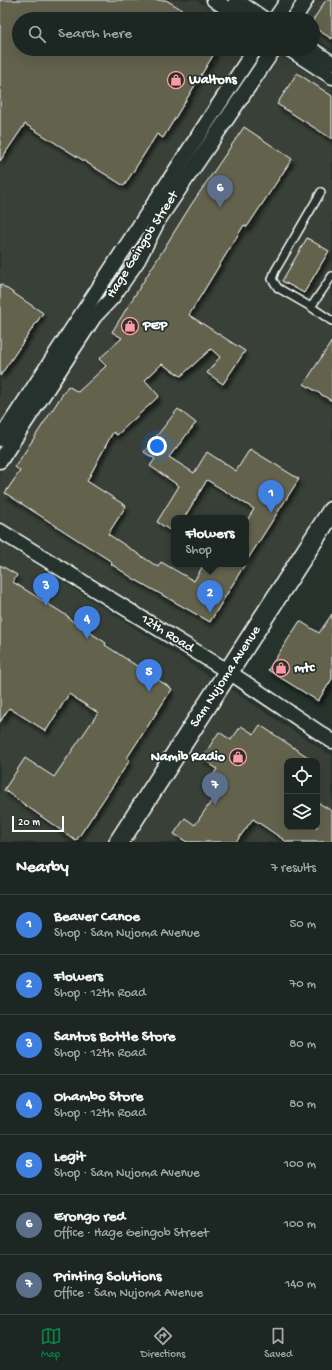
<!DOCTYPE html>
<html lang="en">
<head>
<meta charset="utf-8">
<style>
	body { margin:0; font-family:"Gochi Hand",sans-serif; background:#29322f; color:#f1f3f6 }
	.controls { position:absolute; right:12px; bottom:12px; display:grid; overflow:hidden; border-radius:8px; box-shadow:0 4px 16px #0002 }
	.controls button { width:36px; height:36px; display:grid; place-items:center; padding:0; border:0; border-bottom:1px solid #3a4340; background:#1c2622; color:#f1f3f6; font:20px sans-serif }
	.scale { position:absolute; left:12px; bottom:10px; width:52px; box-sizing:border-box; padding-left:4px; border:2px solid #fff; border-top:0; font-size:11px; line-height:14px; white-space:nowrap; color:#fff; -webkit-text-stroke:3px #26332d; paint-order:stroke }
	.you { position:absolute; left:157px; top:446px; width:14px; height:14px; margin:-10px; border:3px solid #fff; border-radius:50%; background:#1a73e8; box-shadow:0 0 0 6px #1a73e833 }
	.badge { display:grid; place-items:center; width:26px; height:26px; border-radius:50%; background:#0b8043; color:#fff; font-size:13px; font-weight:700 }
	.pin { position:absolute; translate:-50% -33px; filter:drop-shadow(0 1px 2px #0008) }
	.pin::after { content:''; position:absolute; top:21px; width:14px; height:12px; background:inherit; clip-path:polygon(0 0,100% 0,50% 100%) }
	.popup { position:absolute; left:171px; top:515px; width:78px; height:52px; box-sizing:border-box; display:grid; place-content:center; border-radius:8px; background:#1c2622; filter:drop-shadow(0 1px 3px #0005); font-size:13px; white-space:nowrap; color:#a0a5a5 }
	.popup b { font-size:15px; color:#f1f3f6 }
	.popup::after { content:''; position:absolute; left:50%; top:100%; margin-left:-8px; border:8px solid transparent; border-top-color:#1c2622 }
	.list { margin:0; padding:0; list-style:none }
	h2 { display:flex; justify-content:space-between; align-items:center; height:52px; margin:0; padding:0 16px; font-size:17px }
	h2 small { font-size:13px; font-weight:400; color:#a0a5a5 }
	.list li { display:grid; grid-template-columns:26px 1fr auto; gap:12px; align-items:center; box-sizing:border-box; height:60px; padding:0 16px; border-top:1px solid #3a4340 }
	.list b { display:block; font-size:15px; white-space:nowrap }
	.list p { margin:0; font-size:13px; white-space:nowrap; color:#a0a5a5 }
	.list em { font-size:13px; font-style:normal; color:#a0a5a5 }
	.icon { flex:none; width:22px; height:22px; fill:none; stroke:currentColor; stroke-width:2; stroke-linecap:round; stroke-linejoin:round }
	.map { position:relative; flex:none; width:332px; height:842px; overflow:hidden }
	.search { position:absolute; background:#1c2622; box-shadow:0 4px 16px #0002; left:12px; right:12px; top:12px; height:44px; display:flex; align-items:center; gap:10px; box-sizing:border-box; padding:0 14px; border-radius:22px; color:#a0a5a5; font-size:15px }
	.sheet { height:472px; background:#1c2622 }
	nav { display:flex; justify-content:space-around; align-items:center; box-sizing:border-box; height:56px; border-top:1px solid #3a4340; background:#1c2622; font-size:11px; color:#a0a5a5 }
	nav a { display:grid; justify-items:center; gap:2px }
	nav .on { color:#0b8043 }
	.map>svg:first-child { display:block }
	.built { fill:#384137; fill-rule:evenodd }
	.building { fill:#63624e; stroke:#fff; filter:url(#shadow) }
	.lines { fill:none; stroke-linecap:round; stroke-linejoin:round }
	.lane-casing { stroke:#fff; stroke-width:10 }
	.street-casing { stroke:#fff; stroke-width:17 }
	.secondary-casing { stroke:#fff; stroke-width:22 }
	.lane { stroke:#26332d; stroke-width:7 }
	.street { stroke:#26332d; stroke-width:14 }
	.secondary { stroke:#26332d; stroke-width:19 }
	.labels { text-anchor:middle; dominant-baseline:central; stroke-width:3.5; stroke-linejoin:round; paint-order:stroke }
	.poi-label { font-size:14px; font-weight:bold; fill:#fff; stroke:#26332d; text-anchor:start }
	.street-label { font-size:14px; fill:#fff; stroke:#26332d }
</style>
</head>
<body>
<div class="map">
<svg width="332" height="842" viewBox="0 0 332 842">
	<defs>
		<filter id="shadow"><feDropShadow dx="2.5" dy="4.5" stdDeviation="2" flood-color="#0009"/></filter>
	</defs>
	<rect width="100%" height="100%" fill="#26332d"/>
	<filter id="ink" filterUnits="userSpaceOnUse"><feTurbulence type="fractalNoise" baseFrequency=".025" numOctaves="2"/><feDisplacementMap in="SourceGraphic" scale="8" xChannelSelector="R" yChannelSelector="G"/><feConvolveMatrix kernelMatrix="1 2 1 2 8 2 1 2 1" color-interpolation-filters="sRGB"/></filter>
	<g filter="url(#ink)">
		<g class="built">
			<path d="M0 0H196L225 19H19V49H271L332 88V491L224 664 0 521ZM174 518H246V564H174Z"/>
			<path d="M314 0H332V49L313 36V19H302Z"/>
			<path d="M0 541 212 678 107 842H0Z"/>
			<path d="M227 687 332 756V842H127ZM287 761H317V827H287Z"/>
		</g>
		<g class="building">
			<path d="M0 0H166L198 19H19V49H217L163 138 157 134 124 186 25 124 0 161Z"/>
			<path d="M326 0H332V39L313 27V20Z"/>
			<path d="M297 73 332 96V139L277 104Z"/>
			<path d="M244 127 292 159 247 227 244 225 189 315 245 351 223 384 207 373 220 357 211 349 181 376 162 364 145 380 159 396 117 435 113 432 87 481 126 506 108 534 158 567 161 562 194 581 204 564H245L210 622 134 579 111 564 112 562 5 493 20 471 15 467 68 386 78 392 106 366 99 359 122 338 112 332 191 205Z"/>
			<path d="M307 238 329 251 304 293 282 281Z"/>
			<path d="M0 284 43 313 0 376Z"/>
			<path d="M332 341V401L304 384Z"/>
			<path d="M178 409 196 423 169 457 194 473 207 452 236 471 250 449 299 479 246 562V522L254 509 207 480 184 518H174V533L157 522 179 486 150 466 155 459 144 452Z"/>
			<path d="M0 565 17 575 13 582 69 617 68 618 106 643 105 645 172 689 127 758 130 760 76 841 4 790 25 758 54 777 98 713 69 694 46 731 9 708 0 722Z"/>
			<path d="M332 614V679L318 701 268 670 300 621 319 633Z"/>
			<path d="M260 725 314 761H287V827H317V802L332 811V842H287L253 819 236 842H187L174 834 185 818 195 825 221 787 210 780 217 769 202 758 219 732 231 740 241 726 254 734Z"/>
		</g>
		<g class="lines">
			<g class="lane-casing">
				<g id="lane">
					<path d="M332 276 311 307 332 321"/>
					<path d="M311 307 278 288 272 279 275 271 321 192"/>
				</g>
			</g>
			<g class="street-casing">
				<g id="street">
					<path d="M214 0 243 19"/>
					<path d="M236 0 264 19"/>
					<path d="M275 19 288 0"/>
					<path d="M294 19 306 0"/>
					<path d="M289 49 332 77"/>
					<path d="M311 49 332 63"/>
					<path d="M0 439 255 49"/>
					<path d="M0 461 94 317 112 298 138 260 159 219 274 49"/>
					<path d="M0 531 229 672 332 741"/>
				</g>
			</g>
			<g class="secondary-casing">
				<path id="secondary" d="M119 842 332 511"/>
			</g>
			<use href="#lane" class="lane"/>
			<use href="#street" class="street"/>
			<use href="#secondary" class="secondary"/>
		</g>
	</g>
	<defs>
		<g id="shop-ring" transform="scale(0.9)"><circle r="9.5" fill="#26332d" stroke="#ff9aa2" stroke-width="1.5"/><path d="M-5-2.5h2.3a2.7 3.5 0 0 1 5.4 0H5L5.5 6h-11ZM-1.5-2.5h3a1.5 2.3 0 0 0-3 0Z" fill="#ff9aa2"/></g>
	</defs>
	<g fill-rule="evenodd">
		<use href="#shop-ring" x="176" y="80"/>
		<use href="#shop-ring" x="130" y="326"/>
		<use href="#shop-ring" x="281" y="668"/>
		<use href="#shop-ring" x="238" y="757"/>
	</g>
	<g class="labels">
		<g class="poi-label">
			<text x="189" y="80">Waltons</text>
			<text x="143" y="326">PEP</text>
			<text x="294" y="668">mtc</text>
			<text x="225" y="757" text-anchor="end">Namib Radio</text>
		</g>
		<g class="street-label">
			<text transform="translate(143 245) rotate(-58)">Hage Geingob Street</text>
			<text transform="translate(167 634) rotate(32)">12th Road</text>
			<text transform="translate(226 677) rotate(-57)">Sam Nujoma Avenue</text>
		</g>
	</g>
</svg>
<div class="controls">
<button><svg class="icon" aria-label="locate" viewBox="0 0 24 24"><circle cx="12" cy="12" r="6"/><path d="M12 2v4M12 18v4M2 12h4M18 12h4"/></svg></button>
<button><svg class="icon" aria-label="layers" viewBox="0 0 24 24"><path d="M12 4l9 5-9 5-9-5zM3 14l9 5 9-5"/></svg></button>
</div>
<div class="scale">20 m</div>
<div class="you"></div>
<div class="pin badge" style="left:271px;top:513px;background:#3f7fe0">1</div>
<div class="pin badge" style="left:210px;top:613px;background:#3f7fe0">2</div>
<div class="popup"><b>Flowers</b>Shop</div>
<div class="pin badge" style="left:46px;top:606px;background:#3f7fe0">3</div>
<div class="pin badge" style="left:87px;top:639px;background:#3f7fe0">4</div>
<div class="pin badge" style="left:149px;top:692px;background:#3f7fe0">5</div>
<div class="pin badge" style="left:220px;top:208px;background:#5c6f8a">6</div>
<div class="pin badge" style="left:215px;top:805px;background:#5c6f8a">7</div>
<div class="search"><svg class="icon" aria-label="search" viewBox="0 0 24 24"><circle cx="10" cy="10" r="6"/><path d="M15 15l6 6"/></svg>Search here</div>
</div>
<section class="sheet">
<h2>Nearby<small>7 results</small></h2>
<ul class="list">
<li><span class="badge" style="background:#3f7fe0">1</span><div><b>Beaver Canoe</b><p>Shop · Sam Nujoma Avenue</p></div><em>50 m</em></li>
<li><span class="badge" style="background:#3f7fe0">2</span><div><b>Flowers</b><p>Shop · 12th Road</p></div><em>70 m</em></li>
<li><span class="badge" style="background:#3f7fe0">3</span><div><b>Santos Bottle Store</b><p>Shop · 12th Road</p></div><em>80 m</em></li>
<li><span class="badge" style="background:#3f7fe0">4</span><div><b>Ohambo Store</b><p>Shop · 12th Road</p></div><em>80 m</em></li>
<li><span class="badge" style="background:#3f7fe0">5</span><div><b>Legit</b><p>Shop · Sam Nujoma Avenue</p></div><em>100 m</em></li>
<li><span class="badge" style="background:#5c6f8a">6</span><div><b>Erongo red</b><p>Office · Hage Geingob Street</p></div><em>100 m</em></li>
<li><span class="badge" style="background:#5c6f8a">7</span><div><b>Printing Solutions</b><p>Office · Sam Nujoma Avenue</p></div><em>140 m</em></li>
</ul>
</section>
<nav>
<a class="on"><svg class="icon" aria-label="map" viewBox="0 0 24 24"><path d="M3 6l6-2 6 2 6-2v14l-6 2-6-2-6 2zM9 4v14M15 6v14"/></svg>Map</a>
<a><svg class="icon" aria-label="directions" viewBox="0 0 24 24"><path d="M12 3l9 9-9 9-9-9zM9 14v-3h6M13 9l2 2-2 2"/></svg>Directions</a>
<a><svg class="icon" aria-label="saved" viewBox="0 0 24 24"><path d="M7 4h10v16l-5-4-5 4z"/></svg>Saved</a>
</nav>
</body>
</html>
